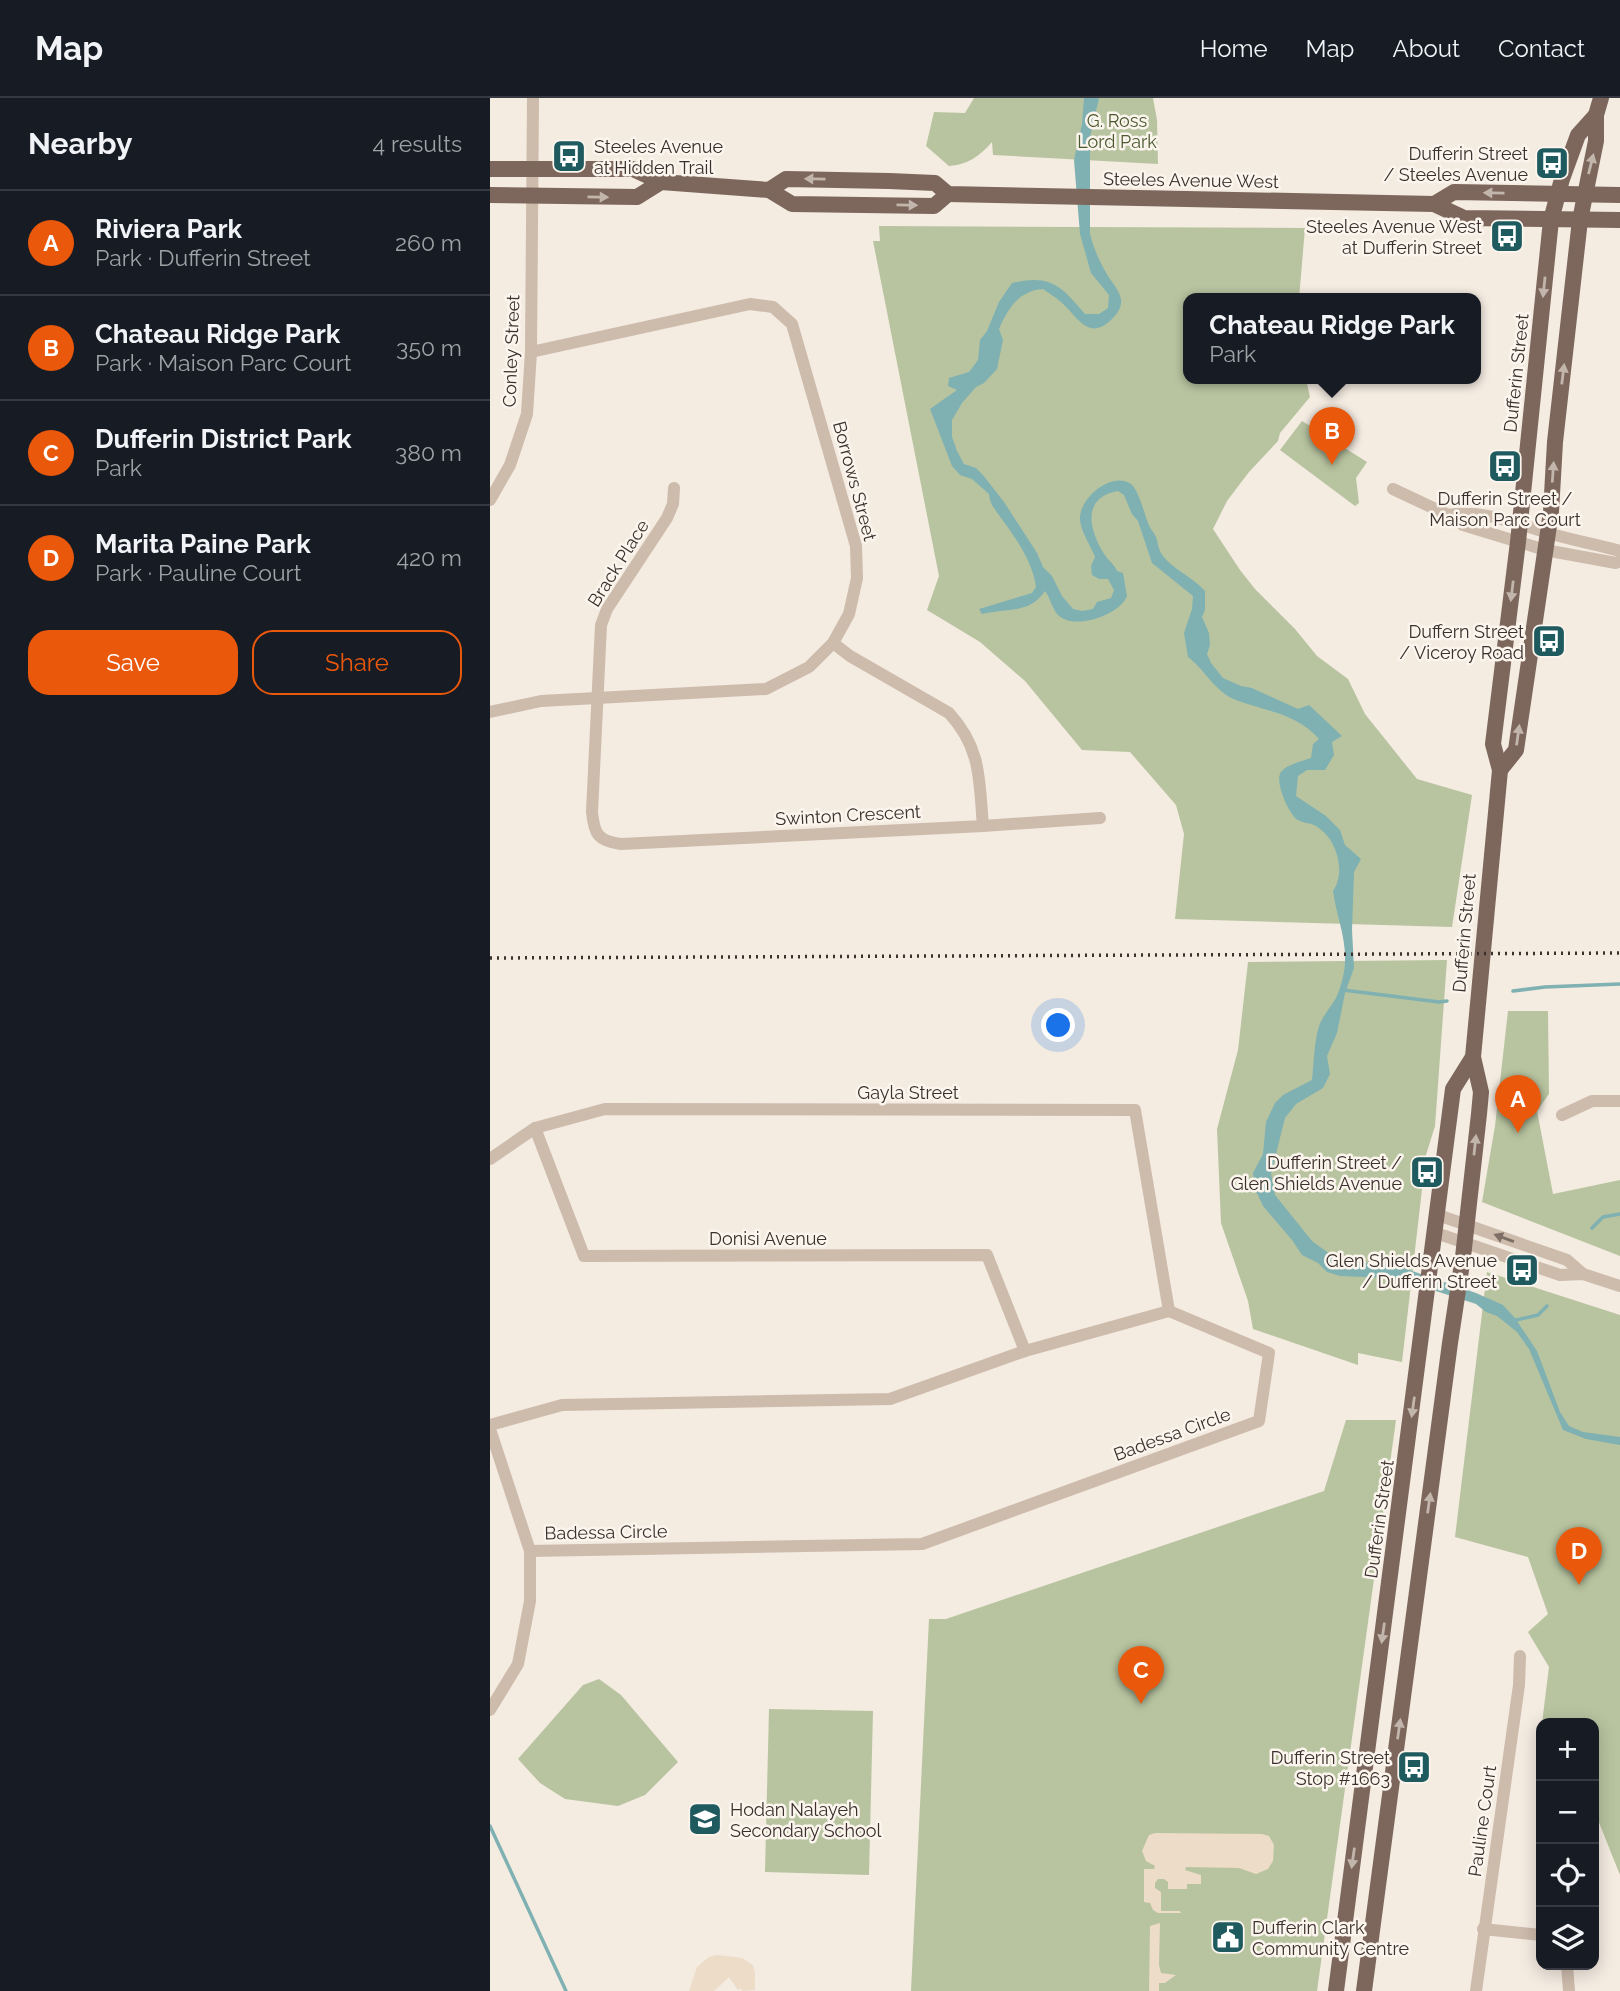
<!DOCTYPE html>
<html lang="en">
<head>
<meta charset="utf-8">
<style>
	body { margin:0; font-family:Raleway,sans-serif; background:#20242c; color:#f1f3f6 }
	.controls { position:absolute; right:21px; bottom:21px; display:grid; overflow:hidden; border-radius:14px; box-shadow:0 4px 18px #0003 }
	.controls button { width:63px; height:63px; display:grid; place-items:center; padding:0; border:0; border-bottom:2px solid #363941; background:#171b24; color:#f1f3f6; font:35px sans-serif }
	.you { position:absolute; left:569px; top:928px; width:24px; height:24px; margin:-18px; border:5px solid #fff; border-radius:50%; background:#1a73e8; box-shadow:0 0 0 10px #1a73e833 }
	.badge { display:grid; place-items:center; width:46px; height:46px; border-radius:50%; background:#ea580c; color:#fff; font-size:23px; font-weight:700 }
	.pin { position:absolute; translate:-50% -58px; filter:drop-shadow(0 2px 4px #0008) }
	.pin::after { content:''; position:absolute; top:37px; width:24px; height:21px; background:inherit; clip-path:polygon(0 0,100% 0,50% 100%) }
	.popup { position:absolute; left:693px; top:195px; width:298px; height:91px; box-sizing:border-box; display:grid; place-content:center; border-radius:14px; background:#171b24; filter:drop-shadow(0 2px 5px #0005); font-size:23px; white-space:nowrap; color:#9ea1a6 }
	.popup b { font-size:26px; color:#f1f3f6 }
	.popup::after { content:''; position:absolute; left:50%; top:100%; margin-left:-14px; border:14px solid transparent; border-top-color:#171b24 }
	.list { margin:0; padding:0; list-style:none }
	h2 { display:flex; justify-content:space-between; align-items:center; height:91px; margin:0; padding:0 28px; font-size:30px }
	h2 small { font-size:23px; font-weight:400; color:#9ea1a6 }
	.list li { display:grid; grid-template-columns:46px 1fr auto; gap:21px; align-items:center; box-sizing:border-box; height:105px; padding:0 28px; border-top:2px solid #363941 }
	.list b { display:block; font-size:26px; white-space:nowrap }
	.list p { margin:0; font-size:23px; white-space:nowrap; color:#9ea1a6 }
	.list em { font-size:23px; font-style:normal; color:#9ea1a6 }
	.actions { display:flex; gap:14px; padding:21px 28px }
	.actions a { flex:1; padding:16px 0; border:2px solid #ea580c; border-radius:21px; text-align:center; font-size:24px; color:#ea580c }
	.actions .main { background:#ea580c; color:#fff }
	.icon { flex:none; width:38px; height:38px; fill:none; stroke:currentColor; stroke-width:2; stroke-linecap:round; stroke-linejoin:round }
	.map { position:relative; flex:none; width:1130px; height:1893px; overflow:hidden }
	header { display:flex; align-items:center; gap:42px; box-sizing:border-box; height:98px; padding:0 35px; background:#171b24; border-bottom:2px solid #363941 }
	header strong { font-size:33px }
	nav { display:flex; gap:38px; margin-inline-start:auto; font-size:24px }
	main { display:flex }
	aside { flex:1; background:#171b24 }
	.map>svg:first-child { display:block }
	.green { fill:#b8c4a0 }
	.plaza { fill:#ecdcc8 }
	.water { fill:#7fb0b2 }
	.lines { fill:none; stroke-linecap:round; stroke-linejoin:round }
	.stream { stroke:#7fb0b2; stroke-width:3.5 }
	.minor { stroke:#cdbbac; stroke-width:12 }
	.major { stroke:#7d675c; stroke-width:16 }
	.rail { stroke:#3b302b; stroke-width:3.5; stroke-dasharray:2 5; stroke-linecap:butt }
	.oneway { fill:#c2b5ac }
	.oneway2 { fill:#7d6f65 }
	.labels { text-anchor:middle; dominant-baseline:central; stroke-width:5; stroke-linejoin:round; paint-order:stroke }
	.park-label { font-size:18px; fill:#4a5a2e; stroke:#fbf5ee }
	.poi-label { font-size:18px; fill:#3b302b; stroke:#fbf5ee; text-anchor:end }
	.street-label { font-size:18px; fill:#3b302b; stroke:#fbf5ee }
</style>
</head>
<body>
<header>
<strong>Map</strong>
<nav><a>Home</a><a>Map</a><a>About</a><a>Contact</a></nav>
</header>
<main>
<aside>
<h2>Nearby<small>4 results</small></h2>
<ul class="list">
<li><span class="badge">A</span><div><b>Riviera Park</b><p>Park · Dufferin Street</p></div><em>260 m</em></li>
<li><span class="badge">B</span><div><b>Chateau Ridge Park</b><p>Park · Maison Parc Court</p></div><em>350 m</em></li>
<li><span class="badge">C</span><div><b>Dufferin District Park</b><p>Park</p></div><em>380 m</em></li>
<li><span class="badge">D</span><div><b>Marita Paine Park</b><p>Park · Pauline Court</p></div><em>420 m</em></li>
</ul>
<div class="actions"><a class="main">Save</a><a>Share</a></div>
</aside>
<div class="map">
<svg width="1130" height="1893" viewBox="0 0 1130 1893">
	<rect width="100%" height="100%" fill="#f4ebe1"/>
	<g class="green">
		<path d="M484 0H663L667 22 668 66 503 57 502 44C490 58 477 67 459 68L436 48 444 14 475 15Z"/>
		<path d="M389 128 815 130 809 201H698V281H816L820 299 790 335 788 343 759 374 737 403 723 431 750 472 765 491 805 531 827 558 858 581 875 616 927 681 982 697 962 829 685 821 694 736 686 707 640 654 592 652 535 583 490 544 437 512 449 478 383 143H390Z"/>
		<path d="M812 323 877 364 866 380 869 405 865 408 790 352Z"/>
		<path d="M957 862 945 1028 936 1057 912 1264 868 1255V1267L763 1231 758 1203 731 1125 727 1031 748 952 758 864Z"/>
		<path d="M1018 913H1058L1059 996 1047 1013 1063 1096 1130 1082V1158L992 1104 1005 1028Z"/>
		<path d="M997 1174 1130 1217V1777L1104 1712V1625H1052L1059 1569 1038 1534 1058 1516 1038 1459 965 1439Z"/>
		<path d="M856 1322H906L827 1893H421L439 1521H456L834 1393Z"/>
		<path d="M109 1581 131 1597 188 1664 155 1697 128 1708 75 1701 50 1685 28 1661 93 1587Z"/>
		<path d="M279 1611 383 1613 379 1777 275 1774Z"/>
	</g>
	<g class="plaza">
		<path d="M665 1735 772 1736 779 1738 784 1747 783 1763 778 1771 766 1776 749 1770 696 1769 695 1772 711 1777V1786H697V1791H678V1784L674 1781H668L665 1785V1790L671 1794V1813H690L691 1815H668L663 1812 660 1805 654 1804V1771H664L665 1768 656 1763 652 1753 659 1737Z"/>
		<path d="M670 1825 669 1867 671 1875 686 1877 675 1885H669V1893H659L660 1828Z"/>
		<path d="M227 1857 252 1860 263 1867 265 1876V1892L252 1893 251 1890 248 1892 239 1879 224 1893H199L207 1869 219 1859Z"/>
	</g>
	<path class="water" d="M594 0H609L600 39V136C604 152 611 167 620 181 625 188 629 193 631 201 632 208 628 215 623 220 599 245 588 219 571 204 566 199 558 195 553 191 528 193 518 211 509 231L513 242 507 271 494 285 486 289 472 305 462 322V339L467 353 474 366 486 370 493 377 514 404 547 455 553 469 562 478 572 498 583 511 592 513 603 511 607 504 621 500 624 492 618 481H609L602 477 601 468 605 459C601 448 589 431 590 419 591 399 622 373 641 386 648 391 655 417 658 425 660 431 664 434 666 439 668 444 668 450 671 455 680 470 703 479 715 493V512L712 519 719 535 720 547 717 556 721 565 733 580 751 588 762 590 808 611 819 607 852 638 842 644 844 657 835 672H817L808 678 806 698 836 718 850 732 855 747 871 761 864 774 862 832 864 870 855 895 847 935 837 958 840 976 833 990 806 1006 795 1020 781 1076 785 1097 822 1143 844 1159 861 1164 902 1166 986 1195 1013 1207 1025 1220 1047 1253 1070 1314 1079 1328 1093 1334 1130 1339V1347L1096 1341 1073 1332 1039 1251 1027 1234 1007 1218 996 1214 986 1206 915 1183 899 1180 850 1178 837 1174 828 1165 812 1157 802 1142 773 1108 765 1091 763 1075 773 1056 776 1024 785 1005 793 997 822 982C824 964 824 945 829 928 833 917 841 909 846 900 851 889 855 874 855 863 856 839 846 816 843 793 857 773 846 738 824 727 819 725 813 725 808 722 799 717 784 683 791 674 796 667 812 663 821 660L823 646 829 641C805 614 777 614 746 602 725 594 715 572 698 559L694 535 702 511 703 498 662 465 648 423 642 416 634 397 628 393C589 400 600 436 617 460 621 465 624 466 627 473L633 475 637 498C630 517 584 533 568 517 562 511 560 499 555 493 540 516 517 510 492 516L489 511 542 495 546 489C543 465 526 440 511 420 505 411 500 407 499 396L482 381 470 377 462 368 440 311 467 292 458 288 459 280 479 274 488 262 490 242 497 233 509 204 522 185C561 176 571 188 595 216H609L618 210 619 197 601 175 590 136 584 62 592 26Z"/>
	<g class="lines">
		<g class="stream">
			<path d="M853 892 949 904 957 903"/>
			<path d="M1023 893 1055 889 1130 886"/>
			<path d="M1102 1130 1113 1119 1130 1116"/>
			<path d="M1022 1223 1048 1217 1057 1208"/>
			<path d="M0 1728 76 1893"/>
		</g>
		<g class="minor">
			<path d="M184 390 183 406 177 420 117 511 111 527 102 714C104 736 108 743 131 746L493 728C489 683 492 651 459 615L360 558 343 545"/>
			<path d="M903 391 958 417 973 427 1055 452 1126 465 1130 463"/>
			<path d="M0 402 20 367 37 316 41 254 43 0"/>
			<path d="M958 417C996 411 1029 427 1065 437 1087 443 1109 447 1130 453"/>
			<path d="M0 614 51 603 276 591 319 569 343 545 359 516 367 480 366 448 302 226 283 209 260 206 41 254"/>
			<path d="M493 728 610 720"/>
			<path d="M1072 1017 1102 1003H1130"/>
			<path d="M45 1030 94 1158 497 1157 535 1253"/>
			<path d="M0 1061 45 1030 115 1011 645 1012 679 1213"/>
			<path d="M948 1117 1077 1162 1093 1176"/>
			<path d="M946 1135 1070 1177 1093 1176 1130 1188"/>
			<path d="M0 1327 72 1307 400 1301 535 1253 679 1213 779 1255 769 1323 432 1446 40 1453"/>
			<path d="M0 1331 40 1453V1503L28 1566 0 1612"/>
			<path d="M993 1831 1051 1837"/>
			<path d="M1077 1867 1079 1893"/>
			<path d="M986 1893 1029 1587 1030 1558"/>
		</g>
		<g class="major">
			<path d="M0 71H143L171 84 279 92 302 106 444 108 458 96"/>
			<path d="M279 92 296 81 399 83 445 85 458 96 944 106 974 120 1130 122"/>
			<path d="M0 97 147 99 171 84"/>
			<path d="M944 106 964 94 1130 97"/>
			<path d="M1010 672 1026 652 1061 414 1065 344 1090 122 1106 43V17L1111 0"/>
			<path d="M846 1893 963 991 983 959"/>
			<path d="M874 1893 960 1245 973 1159 989 1016 991 994 983 959 1010 672 1003 646 1028 444 1061 122 1072 81 1088 37 1106 17"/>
		</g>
		<path class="rail" d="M0 860 1130 855"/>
	</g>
	<defs><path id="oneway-solid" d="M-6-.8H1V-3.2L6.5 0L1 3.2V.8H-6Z" transform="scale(1.75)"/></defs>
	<g class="oneway">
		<use href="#oneway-solid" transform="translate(1101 66) rotate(-76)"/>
		<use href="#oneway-solid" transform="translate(325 81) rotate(-179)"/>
		<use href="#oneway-solid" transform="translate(1004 95) rotate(-179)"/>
		<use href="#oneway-solid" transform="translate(108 99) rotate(1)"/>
		<use href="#oneway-solid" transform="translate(417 107) rotate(1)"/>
		<use href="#oneway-solid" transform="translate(1054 189) rotate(96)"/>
		<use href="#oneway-solid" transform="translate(1073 276) rotate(-83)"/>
		<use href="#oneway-solid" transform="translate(1063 374) rotate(-86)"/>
		<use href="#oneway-solid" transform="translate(1022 493) rotate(97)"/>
		<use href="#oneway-solid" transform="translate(1028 637) rotate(-82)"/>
		<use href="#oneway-solid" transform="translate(985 1047) rotate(-84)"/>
		<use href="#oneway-solid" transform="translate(923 1309) rotate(98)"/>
		<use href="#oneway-solid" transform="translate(939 1405) rotate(-82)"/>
		<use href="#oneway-solid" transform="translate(893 1535) rotate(98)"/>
		<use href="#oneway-solid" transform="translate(909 1631) rotate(-82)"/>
		<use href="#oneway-solid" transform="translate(863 1760) rotate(98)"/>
	</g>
	<use class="oneway2" href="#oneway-solid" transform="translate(1014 1140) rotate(-160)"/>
	<defs>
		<g id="bus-square" transform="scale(1.75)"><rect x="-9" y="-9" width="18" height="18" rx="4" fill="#1f5a5e" stroke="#fbf5ee"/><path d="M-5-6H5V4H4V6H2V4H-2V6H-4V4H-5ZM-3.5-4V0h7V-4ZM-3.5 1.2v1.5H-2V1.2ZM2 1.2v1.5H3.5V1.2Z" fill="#fff"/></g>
		<g id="school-square" transform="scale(1.75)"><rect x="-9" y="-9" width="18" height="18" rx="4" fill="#1f5a5e" stroke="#fbf5ee"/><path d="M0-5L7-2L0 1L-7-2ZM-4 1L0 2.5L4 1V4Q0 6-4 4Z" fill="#fff"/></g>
		<g id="civic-square" transform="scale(1.75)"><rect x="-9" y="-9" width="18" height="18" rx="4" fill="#1f5a5e" stroke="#fbf5ee"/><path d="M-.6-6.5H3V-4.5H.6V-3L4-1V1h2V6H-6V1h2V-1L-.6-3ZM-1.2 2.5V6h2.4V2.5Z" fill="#fff"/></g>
	</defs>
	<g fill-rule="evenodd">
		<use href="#bus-square" x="79" y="58"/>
		<use href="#bus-square" x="1062" y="65"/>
		<use href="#bus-square" x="1017" y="138"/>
		<use href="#bus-square" x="1015" y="368"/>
		<use href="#bus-square" x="1059" y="543"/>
		<use href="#bus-square" x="937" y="1074"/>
		<use href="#bus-square" x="1032" y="1172"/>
		<use href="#bus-square" x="924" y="1669"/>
		<use href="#school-square" x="215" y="1721"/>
		<use href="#civic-square" x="738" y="1839"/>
	</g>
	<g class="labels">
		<g class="park-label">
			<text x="627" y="22">G. Ross<tspan x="627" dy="21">Lord Park</tspan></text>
		</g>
		<g class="poi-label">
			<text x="104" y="48" text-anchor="start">Steeles Avenue<tspan x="104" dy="21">at Hidden Trail</tspan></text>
			<text x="1038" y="55">Dufferin Street<tspan x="1038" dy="21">/ Steeles Avenue</tspan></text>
			<text x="992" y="128">Steeles Avenue West<tspan x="992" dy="21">at Dufferin Street</tspan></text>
			<text x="1015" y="400" text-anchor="middle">Dufferin Street /<tspan x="1015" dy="21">Maison Parc Court</tspan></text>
			<text x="1034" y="533">Duffern Street<tspan x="1034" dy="21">/ Viceroy Road</tspan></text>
			<text x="912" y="1064">Dufferin Street /<tspan x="912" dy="21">Glen Shields Avenue</tspan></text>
			<text x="1007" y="1162">Glen Shields Avenue<tspan x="1007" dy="21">/ Dufferin Street</tspan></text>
			<text x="900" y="1659">Dufferin Street<tspan x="900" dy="21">Stop #1663</tspan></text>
			<text x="240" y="1711" text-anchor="start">Hodan Nalayeh<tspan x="240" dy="21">Secondary School</tspan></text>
			<text x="762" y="1829" text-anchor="start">Dufferin Clark<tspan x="762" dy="21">Community Centre</tspan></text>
		</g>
		<g class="street-label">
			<text transform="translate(701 82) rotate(1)">Steeles Avenue West</text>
			<text transform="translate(21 253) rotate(-88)">Conley Street</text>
			<text transform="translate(1026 275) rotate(-84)">Dufferin Street</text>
			<text transform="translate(365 383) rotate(75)">Borrows Street</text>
			<text transform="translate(128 465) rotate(-58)">Brack Place</text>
			<text transform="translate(358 717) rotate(-3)">Swinton Crescent</text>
			<text transform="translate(974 835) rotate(-85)">Dufferin Street</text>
			<text x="418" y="994">Gayla Street</text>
			<text x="278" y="1140">Donisi Avenue</text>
			<text transform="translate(682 1336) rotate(-20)">Badessa Circle</text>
			<text transform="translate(889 1421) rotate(-82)">Dufferin Street</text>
			<text transform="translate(116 1434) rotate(-1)">Badessa Circle</text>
			<text transform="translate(992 1723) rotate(-82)">Pauline Court</text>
		</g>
	</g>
</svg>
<div class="controls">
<button>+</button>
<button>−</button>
<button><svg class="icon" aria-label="locate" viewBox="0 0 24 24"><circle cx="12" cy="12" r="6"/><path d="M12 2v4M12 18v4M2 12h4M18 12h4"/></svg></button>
<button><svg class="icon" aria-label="layers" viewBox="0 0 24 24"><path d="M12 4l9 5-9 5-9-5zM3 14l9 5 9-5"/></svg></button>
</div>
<div class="you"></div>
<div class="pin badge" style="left:1028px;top:1035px">A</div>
<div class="pin badge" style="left:842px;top:367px">B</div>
<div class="popup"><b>Chateau Ridge Park</b>Park</div>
<div class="pin badge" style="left:651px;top:1606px">C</div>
<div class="pin badge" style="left:1089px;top:1487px">D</div>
</div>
</main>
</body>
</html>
